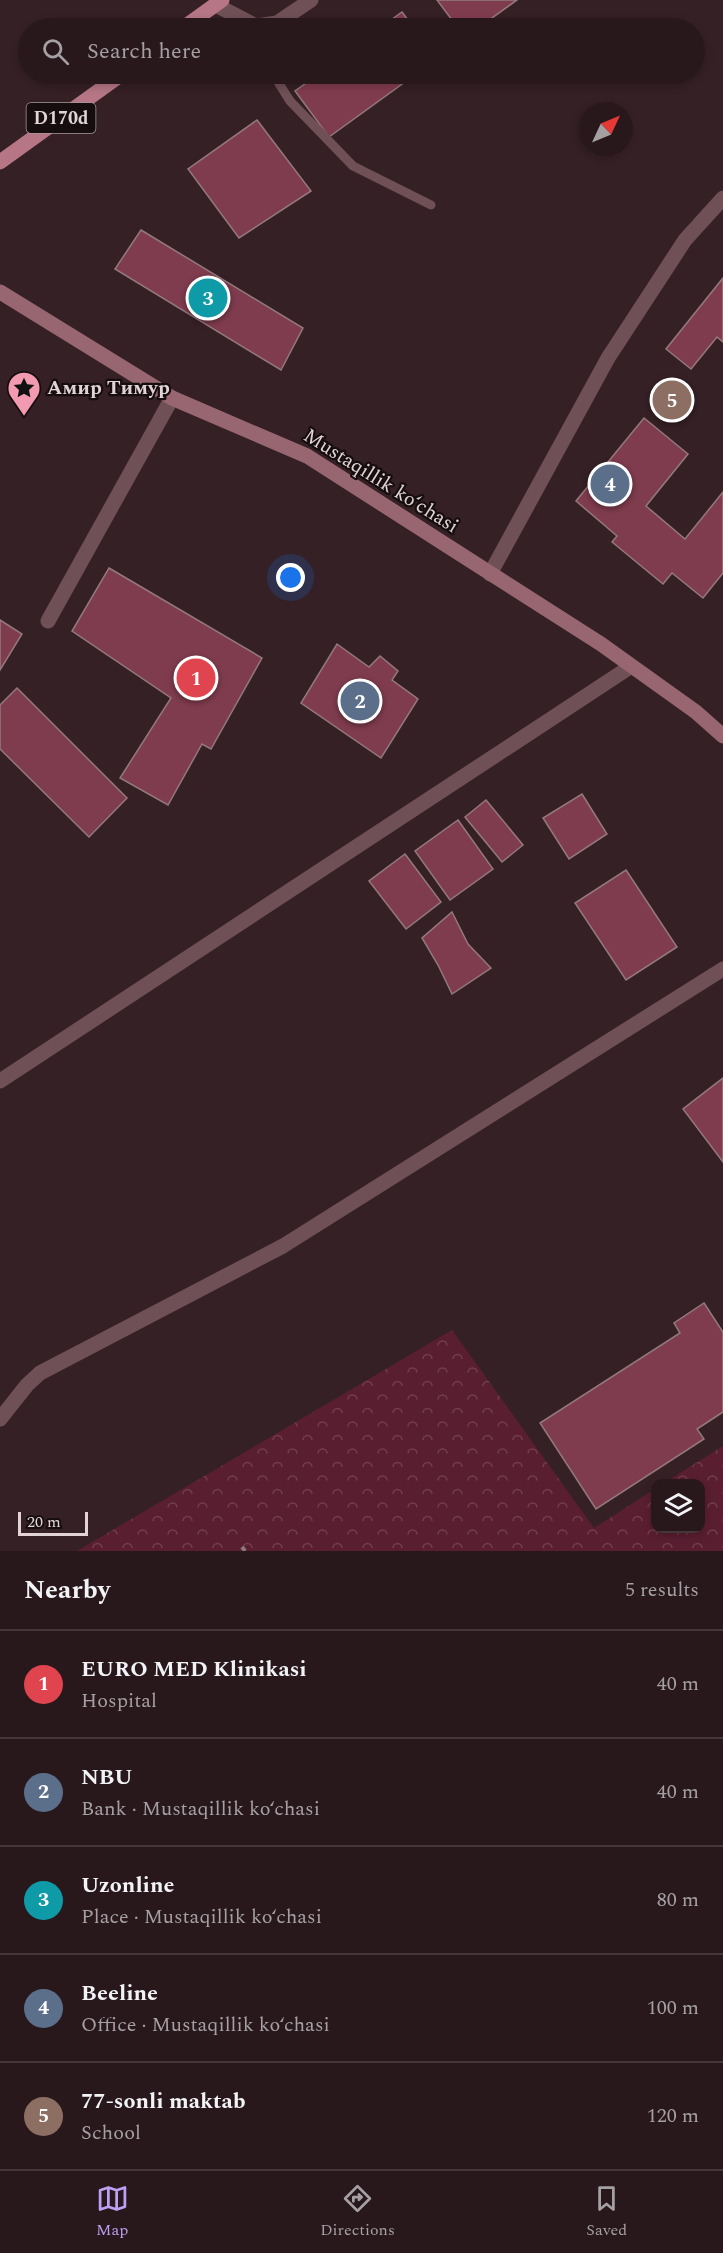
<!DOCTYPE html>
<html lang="en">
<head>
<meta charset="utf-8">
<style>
	body { margin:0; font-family:Spectral,serif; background:#342529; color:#f1f3f6 }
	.controls { position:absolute; right:18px; bottom:18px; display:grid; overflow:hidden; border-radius:12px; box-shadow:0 3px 9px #0003 }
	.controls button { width:54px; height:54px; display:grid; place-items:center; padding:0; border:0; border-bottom:2px solid #44373b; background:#28181c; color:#f1f3f6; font:30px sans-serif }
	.compass { position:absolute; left:579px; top:102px; width:54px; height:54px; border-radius:50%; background:#28181c; box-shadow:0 3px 9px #0003; rotate:46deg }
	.scale { position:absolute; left:18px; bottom:15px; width:70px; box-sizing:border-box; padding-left:6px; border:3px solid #e2d3d6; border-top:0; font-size:16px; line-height:21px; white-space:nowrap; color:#e2d3d6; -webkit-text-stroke:4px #160d0f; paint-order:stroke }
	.you { position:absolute; left:291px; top:578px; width:21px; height:21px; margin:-15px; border:4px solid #fff; border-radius:50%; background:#1a73e8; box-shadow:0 0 0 9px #1a73e833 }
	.badge { display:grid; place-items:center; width:39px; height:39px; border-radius:50%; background:#bca0f2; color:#fff; font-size:20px; font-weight:700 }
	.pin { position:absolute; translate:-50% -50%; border:3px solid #fff; box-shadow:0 2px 6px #0006 }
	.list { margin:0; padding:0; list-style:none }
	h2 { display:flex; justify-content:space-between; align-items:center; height:78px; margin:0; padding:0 24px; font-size:26px }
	h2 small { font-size:20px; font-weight:400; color:#a5a0a3 }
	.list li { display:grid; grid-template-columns:39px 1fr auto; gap:18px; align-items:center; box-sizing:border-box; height:108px; padding:0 24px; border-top:2px solid #44373b }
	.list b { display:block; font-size:22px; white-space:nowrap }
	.list p { margin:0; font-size:20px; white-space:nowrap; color:#a5a0a3 }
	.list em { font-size:20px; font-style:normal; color:#a5a0a3 }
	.icon { flex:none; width:33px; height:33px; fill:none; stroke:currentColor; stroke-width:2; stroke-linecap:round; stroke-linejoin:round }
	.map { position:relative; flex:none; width:723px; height:1551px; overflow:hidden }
	.search { position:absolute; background:#28181c; box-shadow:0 3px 9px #0003; left:18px; right:18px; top:18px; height:66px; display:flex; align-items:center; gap:15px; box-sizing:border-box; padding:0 21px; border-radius:33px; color:#a5a0a3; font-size:22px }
	.sheet { height:618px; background:#28181c }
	nav { display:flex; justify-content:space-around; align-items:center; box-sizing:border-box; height:84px; border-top:2px solid #44373b; background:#28181c; font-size:16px; color:#a5a0a3 }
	nav a { display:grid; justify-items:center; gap:3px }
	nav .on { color:#bca0f2 }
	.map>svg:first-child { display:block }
	.park { fill:url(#park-crowns) }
	.building { fill:#803c4f; stroke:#93797e; stroke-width:1.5 }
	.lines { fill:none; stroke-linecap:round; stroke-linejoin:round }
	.path { stroke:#8a787c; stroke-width:4; stroke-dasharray:6 3; stroke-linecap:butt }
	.lane { stroke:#6f5057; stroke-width:9 }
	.street { stroke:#6f5057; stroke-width:15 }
	.secondary { stroke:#976671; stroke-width:15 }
	.primary { stroke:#b67686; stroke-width:15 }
	.labels { text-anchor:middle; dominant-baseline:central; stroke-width:4.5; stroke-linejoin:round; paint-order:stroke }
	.shield { fill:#160d0f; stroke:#a5989a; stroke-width:1.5 }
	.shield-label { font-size:18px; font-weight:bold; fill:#e2d3d6 }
	.poi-label { font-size:20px; font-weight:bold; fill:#e2d3d6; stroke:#160d0f; text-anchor:start }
	.street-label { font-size:20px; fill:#e2d3d6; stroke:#160d0f }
</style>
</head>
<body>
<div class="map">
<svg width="723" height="1551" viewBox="0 0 723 1551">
	<defs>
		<pattern id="park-crowns" width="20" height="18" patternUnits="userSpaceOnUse" patternTransform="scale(1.5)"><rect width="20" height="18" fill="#5a1e31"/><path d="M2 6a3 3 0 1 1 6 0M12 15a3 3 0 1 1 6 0" fill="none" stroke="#713e4e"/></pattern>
	</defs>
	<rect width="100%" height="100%" fill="#352025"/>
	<path class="park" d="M452 1330 594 1528 655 1489 656 1528H700V1484L664 1483 723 1446V1551H77Z"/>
	<g class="building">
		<path d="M437 0H517L478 28H458Z"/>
		<path d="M402 12 414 28H380Z"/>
		<path d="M319 74H416L329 137 295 91Z"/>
		<path d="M257 120 311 191 239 238 188 169Z"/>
		<path d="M141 230 303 328 281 370 115 269Z"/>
		<path d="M723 278V342L717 337 691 369 666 349Z"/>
		<path d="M644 418 688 454 646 506 685 539 723 492V573L703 598 672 573 663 584 612 542 617 536 576 501Z"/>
		<path d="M109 568 262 658 211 749 202 744 168 805 120 778 171 698 72 631Z"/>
		<path d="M0 620 22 634 0 670Z"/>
		<path d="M337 644 369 667 380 656 398 671 392 680 418 699 381 758 301 703Z"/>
		<path d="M17 688 127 798 89 837 0 749V705Z"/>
		<path d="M582 794 607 834 569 859 543 818Z"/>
		<path d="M486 800 523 845 502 862 465 817Z"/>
		<path d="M458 820 493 869 450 900 415 851Z"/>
		<path d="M405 854 441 902 406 929 369 881Z"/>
		<path d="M626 870 677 947 626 980 575 903Z"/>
		<path d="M452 912 468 944 491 968 452 994 438 965 422 938Z"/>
		<path d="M723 1078V1162L683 1109Z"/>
		<path d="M704 1303 723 1332V1412L697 1429 704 1439 596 1509 540 1423 680 1333 674 1323Z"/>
	</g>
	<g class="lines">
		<path class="path" d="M242 1547 245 1551"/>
		<path class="lane" d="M273 74 290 101 353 166 431 205"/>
		<g class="street">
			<path d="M216 5 256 26 277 23 311 0"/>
			<path d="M490 574 608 358 685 240 723 198"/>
			<path d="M48 621 172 398"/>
			<path d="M0 1081 630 667"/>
			<path d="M0 1419 27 1385 40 1373 283 1246 723 969"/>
		</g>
		<path class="secondary" d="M0 292 172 398 307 456 601 644 696 712 723 736"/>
		<g class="primary">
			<path d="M183 28 222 0"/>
			<path d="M0 162 122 74"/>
		</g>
	</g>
	<defs>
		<g id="sight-pin" transform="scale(1.725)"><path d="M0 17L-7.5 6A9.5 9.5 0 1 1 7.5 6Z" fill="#f29ab0" stroke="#160d0f"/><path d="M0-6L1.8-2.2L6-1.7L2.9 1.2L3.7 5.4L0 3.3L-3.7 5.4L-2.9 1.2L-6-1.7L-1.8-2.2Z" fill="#111"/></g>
	</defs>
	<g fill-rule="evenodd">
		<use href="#sight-pin" x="24" y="388"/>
	</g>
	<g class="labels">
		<rect class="shield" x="26.5" y="103" width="69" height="30" rx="4.5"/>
		<g class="shield-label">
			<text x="61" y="118">D170d</text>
		</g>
		<g class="poi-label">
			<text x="47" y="388">Амир Тимур</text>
		</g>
		<g class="street-label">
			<text transform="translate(381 481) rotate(32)">Mustaqillik ko‘chasi</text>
		</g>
	</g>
</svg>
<div class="controls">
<button><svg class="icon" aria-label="layers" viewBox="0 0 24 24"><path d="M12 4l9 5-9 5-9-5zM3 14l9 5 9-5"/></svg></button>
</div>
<svg class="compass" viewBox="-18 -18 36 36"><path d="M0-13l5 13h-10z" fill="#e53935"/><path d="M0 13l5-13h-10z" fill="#a5a0a3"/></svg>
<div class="scale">20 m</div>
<div class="you"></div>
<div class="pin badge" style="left:196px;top:678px;background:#e0444e">1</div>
<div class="pin badge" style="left:360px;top:701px;background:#5c6f8a">2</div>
<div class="pin badge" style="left:208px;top:298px;background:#0f9aa8">3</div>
<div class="pin badge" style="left:610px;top:484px;background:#5c6f8a">4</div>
<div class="pin badge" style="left:672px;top:400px;background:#8d6e63">5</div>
<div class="search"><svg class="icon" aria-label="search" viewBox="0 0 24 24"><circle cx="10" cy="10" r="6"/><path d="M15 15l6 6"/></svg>Search here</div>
</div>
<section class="sheet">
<h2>Nearby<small>5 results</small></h2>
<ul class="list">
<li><span class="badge" style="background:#e0444e">1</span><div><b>EURO MED Klinikasi</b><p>Hospital</p></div><em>40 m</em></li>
<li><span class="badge" style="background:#5c6f8a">2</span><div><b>NBU</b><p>Bank · Mustaqillik ko‘chasi</p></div><em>40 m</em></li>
<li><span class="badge" style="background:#0f9aa8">3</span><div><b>Uzonline</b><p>Place · Mustaqillik ko‘chasi</p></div><em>80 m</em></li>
<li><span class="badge" style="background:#5c6f8a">4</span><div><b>Beeline</b><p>Office · Mustaqillik ko‘chasi</p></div><em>100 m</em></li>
<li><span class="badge" style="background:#8d6e63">5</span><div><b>77-sonli maktab</b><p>School</p></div><em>120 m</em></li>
</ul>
</section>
<nav>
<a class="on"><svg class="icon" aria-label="map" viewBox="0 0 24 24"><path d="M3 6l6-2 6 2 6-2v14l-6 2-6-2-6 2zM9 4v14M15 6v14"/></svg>Map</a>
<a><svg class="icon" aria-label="directions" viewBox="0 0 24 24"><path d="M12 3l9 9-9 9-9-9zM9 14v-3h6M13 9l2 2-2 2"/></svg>Directions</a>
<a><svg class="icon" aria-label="saved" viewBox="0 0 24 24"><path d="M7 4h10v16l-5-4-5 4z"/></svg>Saved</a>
</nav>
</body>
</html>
